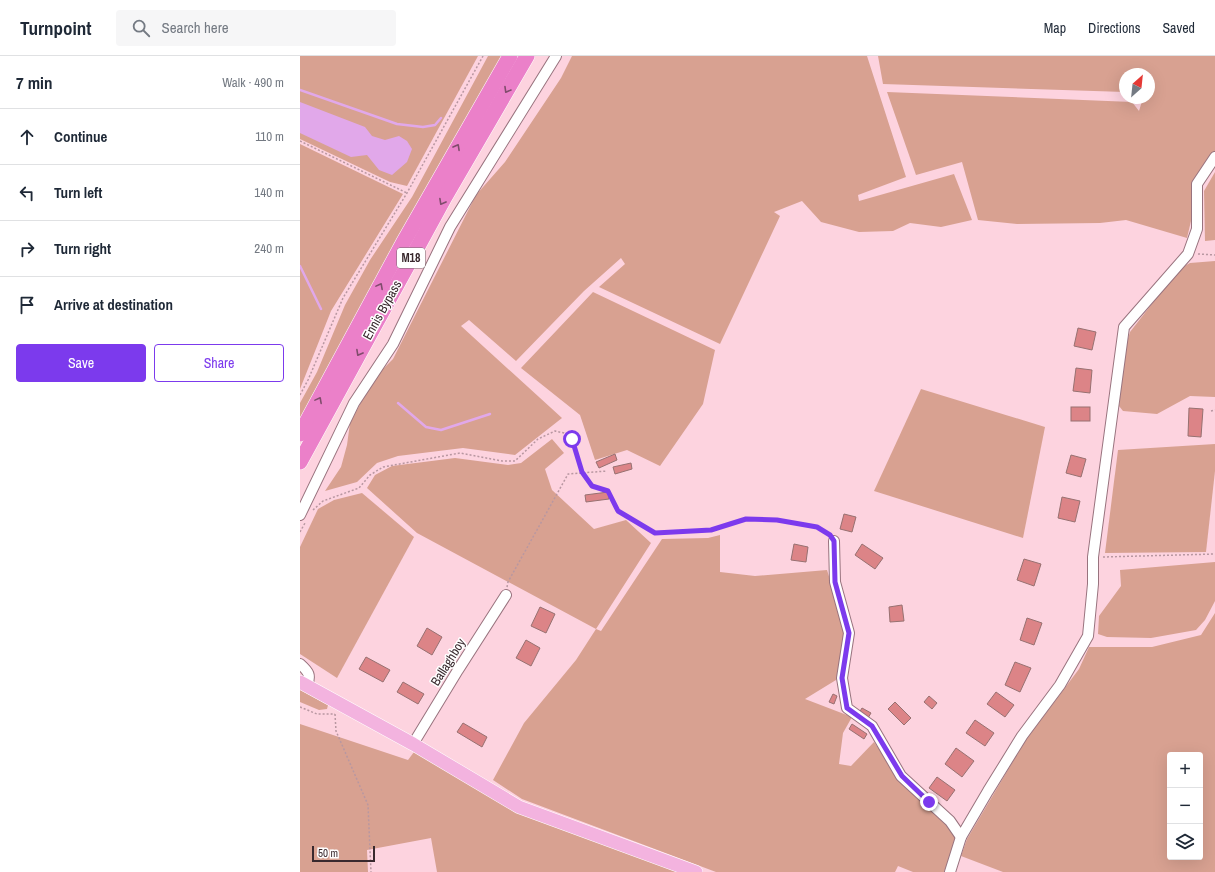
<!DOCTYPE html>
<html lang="en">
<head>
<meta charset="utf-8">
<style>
	body { margin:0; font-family:"Archivo Narrow",sans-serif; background:#f6f6f7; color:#1f2937 }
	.controls { position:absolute; right:12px; bottom:12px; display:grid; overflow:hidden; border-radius:4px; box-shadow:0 4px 16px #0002 }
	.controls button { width:36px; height:36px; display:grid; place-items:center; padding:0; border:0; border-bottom:1px solid #e0e1e3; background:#fff; color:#1f2937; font:20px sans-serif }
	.compass { position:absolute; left:819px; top:12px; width:36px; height:36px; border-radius:50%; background:#fff; box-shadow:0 4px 16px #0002; rotate:27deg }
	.scale { position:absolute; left:12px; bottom:10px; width:63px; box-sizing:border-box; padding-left:4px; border:2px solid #39292e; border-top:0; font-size:11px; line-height:14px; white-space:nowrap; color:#39292e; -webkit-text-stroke:3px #fff; paint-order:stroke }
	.stop { position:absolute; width:12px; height:12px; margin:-9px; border:3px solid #7c3aed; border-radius:50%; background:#fff }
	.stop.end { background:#7c3aed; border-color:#fff; box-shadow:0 1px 4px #0008 }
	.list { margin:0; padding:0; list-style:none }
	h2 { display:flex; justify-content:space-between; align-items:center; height:52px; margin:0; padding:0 16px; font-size:17px }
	h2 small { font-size:13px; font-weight:400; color:#747a83 }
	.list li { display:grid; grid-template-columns:26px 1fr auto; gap:12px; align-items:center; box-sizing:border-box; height:56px; padding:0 16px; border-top:1px solid #e0e1e3 }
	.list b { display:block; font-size:15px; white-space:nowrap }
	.list em { font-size:13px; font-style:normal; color:#747a83 }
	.actions { display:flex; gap:8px; padding:12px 16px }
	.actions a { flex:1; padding:9px 0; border:1px solid #7c3aed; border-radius:4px; text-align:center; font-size:14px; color:#7c3aed }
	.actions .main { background:#7c3aed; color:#fff }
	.icon { flex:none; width:22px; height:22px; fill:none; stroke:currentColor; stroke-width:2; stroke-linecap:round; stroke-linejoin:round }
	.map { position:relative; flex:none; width:915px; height:816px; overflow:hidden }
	header { display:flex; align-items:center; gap:24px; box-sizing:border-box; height:56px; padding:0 20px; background:#fff; border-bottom:1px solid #e0e1e3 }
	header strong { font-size:19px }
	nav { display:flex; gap:22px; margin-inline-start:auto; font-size:14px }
	.search { width:280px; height:36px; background:#f6f6f7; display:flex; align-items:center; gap:10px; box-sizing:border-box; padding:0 14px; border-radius:4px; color:#747a83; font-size:15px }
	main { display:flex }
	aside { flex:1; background:#fff }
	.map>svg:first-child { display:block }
	.green { fill:#d8a191; fill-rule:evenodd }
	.water { fill:#e1a8ea }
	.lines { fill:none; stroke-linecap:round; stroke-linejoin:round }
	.stream { stroke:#e1a8ea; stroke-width:2.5 }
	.building { fill:#dc8487; stroke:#977171 }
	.minor-casing { stroke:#98737e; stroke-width:12 }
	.major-casing { stroke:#fff; stroke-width:14 }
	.highway-casing { stroke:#fff; stroke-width:16 }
	.path { stroke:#b897a1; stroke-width:1.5; stroke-dasharray:2 2; stroke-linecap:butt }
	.minor { stroke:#fff; stroke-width:10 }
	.major { stroke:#f3b3df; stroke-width:13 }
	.highway { stroke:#eb80c9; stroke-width:15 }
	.oneway { stroke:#804c6c }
	.route { stroke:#7c3aed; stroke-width:5 }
	.labels { text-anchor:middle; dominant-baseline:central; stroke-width:3; stroke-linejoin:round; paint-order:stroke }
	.shield { fill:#fff; stroke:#74696d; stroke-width:1 }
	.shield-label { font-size:12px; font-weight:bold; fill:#39292e }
	.street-label { font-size:13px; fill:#39292e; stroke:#fff }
</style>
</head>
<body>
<header>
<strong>Turnpoint</strong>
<div class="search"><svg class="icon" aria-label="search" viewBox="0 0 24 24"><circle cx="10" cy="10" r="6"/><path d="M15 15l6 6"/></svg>Search here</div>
<nav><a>Map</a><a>Directions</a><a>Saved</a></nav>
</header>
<main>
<aside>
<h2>7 min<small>Walk · 490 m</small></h2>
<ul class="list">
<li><svg class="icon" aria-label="ahead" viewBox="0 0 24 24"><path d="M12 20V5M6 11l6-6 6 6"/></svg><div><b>Continue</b></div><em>110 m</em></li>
<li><svg class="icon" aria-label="left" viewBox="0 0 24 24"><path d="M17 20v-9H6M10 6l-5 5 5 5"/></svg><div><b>Turn left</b></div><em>140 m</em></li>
<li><svg class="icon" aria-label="right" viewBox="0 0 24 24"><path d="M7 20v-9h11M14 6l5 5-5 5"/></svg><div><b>Turn right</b></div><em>240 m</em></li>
<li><svg class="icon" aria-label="arrive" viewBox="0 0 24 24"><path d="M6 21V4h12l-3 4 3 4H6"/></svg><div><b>Arrive at destination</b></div></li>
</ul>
<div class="actions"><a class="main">Save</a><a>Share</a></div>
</aside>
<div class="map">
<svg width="915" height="816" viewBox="0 0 915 816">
	<rect width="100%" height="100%" fill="#fdd3df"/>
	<g class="green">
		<path d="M0 0H178L107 130 90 126 0 83Z"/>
		<path d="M188 0H213L0 372V347L17 316 45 249 70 204 112 141Z"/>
		<path d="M272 0H567L606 121 558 139 559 145 654 118 672 164 641 171 610 167 593 175 559 176 521 166 502 145 474 156 480 160 420 288 299 231 325 208 321 202 284 235 216 305 169 264 161 270 262 362 215 399 163 392 98 400 77 407 57 426 25 435 41 411 47 389 50 367 74 322 93 303 176 139 205 106 261 22Z"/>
		<path d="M578 0H915V98L900 116 891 143V165L887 182 826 164 800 167 717 168 678 164 662 106 616 119 587 36 832 46 839 55 843 42H849V18H825V36L583 28Z"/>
		<path d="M0 88 103 138 31 255 0 333Z"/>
		<path d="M915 116V184L905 185 904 135Z"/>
		<path d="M915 205V341L890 340 857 358 823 355 819 350 826 289 830 276 879 213 890 207Z"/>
		<path d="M293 236 415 294 403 348 360 410 327 394 295 404 280 359 221 312Z"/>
		<path d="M621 333 745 371 723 482 574 435Z"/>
		<path d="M252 383 264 397 245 413 252 434 294 473 326 464 351 487 296 573 301 575 362 483 408 482 420 479V516L455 520 527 514 546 575 536 624 505 643 552 661 543 677 539 708 551 710 574 686 607 733 648 769 656 783 644 816H613L598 810 595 816H416L222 743 193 724 224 667 276 604 296 573 117 477 67 432 75 419 92 410 155 402 208 409 221 407Z"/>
		<path d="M915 388V415L906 496 805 497 818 394Z"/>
		<path d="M62 437 114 481 37 622 0 598V491L18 453 34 444Z"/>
		<path d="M915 506V545L905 564 896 574 851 582 807 581 798 578 799 560 821 530 820 514Z"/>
		<path d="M915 557V816H703L661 800 667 783 725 685 779 613 789 591H852L901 579ZM870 699H900V801H870Z"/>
		<path d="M0 634 28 649 27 653 19 654 0 646Z"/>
		<path d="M0 668 108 704 114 696 123 700 153 718 385 816H137L131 782 67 794 68 816H0Z"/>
	</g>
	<path class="water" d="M0 46 65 71 72 80 85 84 99 80 107 85 112 93 107 106 92 119 79 114 67 99 51 101 0 77Z"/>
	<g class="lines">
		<g class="stream">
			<path d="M0 34 97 68 123 71 135 69 141 62"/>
			<path d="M0 210 21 253"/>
			<path d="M98 347 126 371 141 374 190 358"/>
		</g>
	</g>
	<g class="building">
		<path d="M778 272 796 276 792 294 774 290Z"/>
		<path d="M776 312 792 314 790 337 773 335Z"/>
		<rect x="771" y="351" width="19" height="14"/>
		<path d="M889 352 903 353 901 381 888 380Z"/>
		<path d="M315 398 317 404 299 412 296 406Z"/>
		<path d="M771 399 786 403 781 421 766 417Z"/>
		<path d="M331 407 332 413 315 418 313 411Z"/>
		<path d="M308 436 309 443 286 446 285 439Z"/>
		<path d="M762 441 780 445 775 466 758 462Z"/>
		<path d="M544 458 556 461 552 476 540 473Z"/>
		<path d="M494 488 508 491 506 506 491 504Z"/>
		<path d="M562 488 583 502 575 513 555 499Z"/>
		<path d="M724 503 741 508 734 530 717 524Z"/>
		<path d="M602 549 604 565 590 566 589 551Z"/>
		<path d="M240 551 255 558 246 577 231 570Z"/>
		<path d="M727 562 742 567 734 589 720 584Z"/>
		<path d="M127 572 142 581 132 599 117 590Z"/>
		<path d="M226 584 240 592 231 610 216 602Z"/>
		<path d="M66 601 90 614 83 626 59 613Z"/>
		<path d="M715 606 731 612 720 636 705 629Z"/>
		<path d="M103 626 124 638 118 648 97 636Z"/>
		<path d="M696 636 714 649 705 661 687 648Z"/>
		<path d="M533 638 537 640 534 648 529 646Z"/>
		<path d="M629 640 637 647 632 653 624 646Z"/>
		<path d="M595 646 611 662 604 669 588 653Z"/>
		<path d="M562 652 571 657 568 662 559 657Z"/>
		<path d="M675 664 694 677 685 690 666 677Z"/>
		<path d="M163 667 187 681 182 691 157 676Z"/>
		<path d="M552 668 567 678 564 683 549 673Z"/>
		<path d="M656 692 674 705 662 721 645 708Z"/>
		<path d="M637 721 655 734 647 745 629 732Z"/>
	</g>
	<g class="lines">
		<g class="minor-casing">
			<g id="minor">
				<path d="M0 459 54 347 93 288 150 171 256 0"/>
				<path d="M534 485 535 526 549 577 542 622 547 652 572 670 601 720 650 765 661 781"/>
				<path d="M0 608C9 616 11 619 7 630"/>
				<path d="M113 688 158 614 206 539"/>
				<path d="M650 816 661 781 688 735 722 680 760 629 788 580 793 528V501L824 271 888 198 897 173V128L915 101"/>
			</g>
		</g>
		<g class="major-casing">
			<path id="major" d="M0 626 113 688 219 751 396 816"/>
		</g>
		<g class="highway-casing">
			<g id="highway">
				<path d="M0 378 103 187 210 0"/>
				<path d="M0 406 145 141 227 0"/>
			</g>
		</g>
		<g class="path">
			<path d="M0 85 107 137"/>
			<path d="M898 198 915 199"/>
			<path d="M0 339 8 324 43 242 107 137 183 0"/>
			<path d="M911 355 915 354"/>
			<path d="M13 454 23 445 59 432 70 419 83 411 160 397 202 405H215L238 383 255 375 264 377 273 383 282 416 291 430 308 435 318 455 355 477 411 474 446 463 477 464 517 471 529 479"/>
			<path d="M0 476 5 467"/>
			<path d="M803 501 915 498"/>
			<path d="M207 531 208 526 268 418 307 415"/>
			<path d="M0 651 17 658H35"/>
			<path d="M35 658 36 675 68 749 71 816"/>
		</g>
		<use href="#minor" class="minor"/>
		<use href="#major" class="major"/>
		<use href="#highway" class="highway"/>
	</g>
	<defs><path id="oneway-chevron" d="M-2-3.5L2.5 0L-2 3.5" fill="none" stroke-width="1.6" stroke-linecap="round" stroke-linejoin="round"/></defs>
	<g class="oneway">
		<use href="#oneway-chevron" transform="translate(207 34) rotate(120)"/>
		<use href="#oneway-chevron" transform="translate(157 91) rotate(-61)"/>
		<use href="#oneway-chevron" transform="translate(142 146) rotate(119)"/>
		<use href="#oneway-chevron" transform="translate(80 230) rotate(-62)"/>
		<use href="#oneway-chevron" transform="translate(59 297) rotate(119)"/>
		<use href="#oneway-chevron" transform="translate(19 344) rotate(-62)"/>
	</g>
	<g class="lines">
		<path class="route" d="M272 383 282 416 292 430 308 435 318 455 355 477 411 474 446 463 477 464 517 471 530 479 534 485 535 526 549 577 542 622 547 652 572 670 602 720 629 746"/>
	</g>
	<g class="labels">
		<rect class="shield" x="97" y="192" width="28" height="20" rx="3"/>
		<g class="shield-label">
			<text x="111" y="202">M18</text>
		</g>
		<g class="street-label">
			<text transform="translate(82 254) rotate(-61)">Ennis Bypass</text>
			<text transform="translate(148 606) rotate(-58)">Ballaghboy</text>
		</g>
	</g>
</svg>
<div class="controls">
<button>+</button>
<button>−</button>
<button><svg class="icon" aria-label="layers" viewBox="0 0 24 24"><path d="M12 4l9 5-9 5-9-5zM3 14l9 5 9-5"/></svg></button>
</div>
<svg class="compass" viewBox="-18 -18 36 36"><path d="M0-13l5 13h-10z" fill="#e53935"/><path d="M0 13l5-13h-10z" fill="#747a83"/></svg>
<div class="scale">50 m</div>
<div class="stop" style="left:272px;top:383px"></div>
<div class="stop end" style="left:629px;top:746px"></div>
</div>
</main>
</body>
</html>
